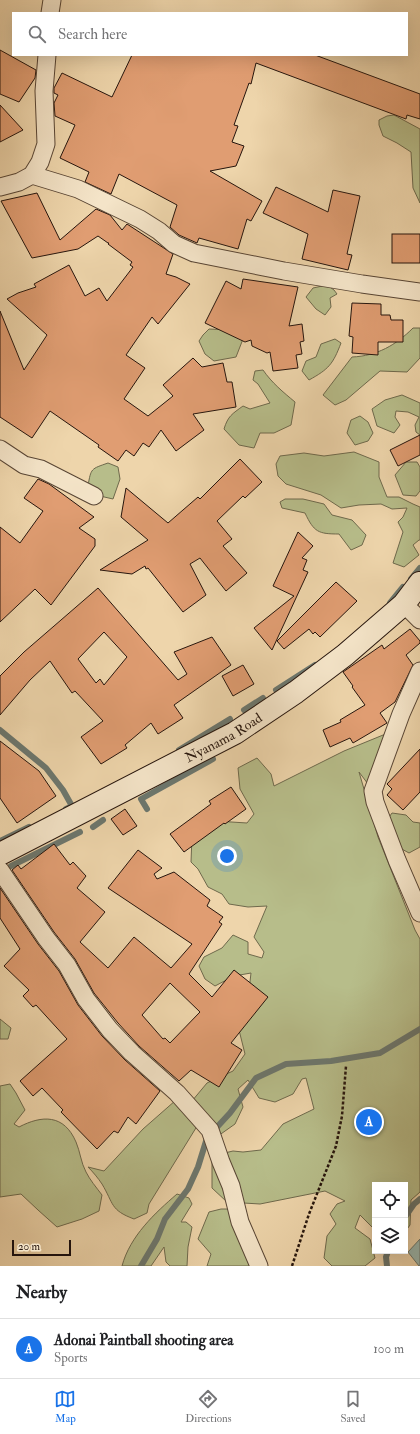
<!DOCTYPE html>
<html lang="en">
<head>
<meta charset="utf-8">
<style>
	body { margin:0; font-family:"IM FELL Double Pica",serif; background:#f6f6f6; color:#202124 }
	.controls { position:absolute; right:12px; bottom:12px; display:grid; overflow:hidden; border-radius:0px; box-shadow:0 4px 16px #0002 }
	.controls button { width:36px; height:36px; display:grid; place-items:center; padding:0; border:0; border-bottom:1px solid #e0e0e0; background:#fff; color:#202124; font:20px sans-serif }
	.scale { position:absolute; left:12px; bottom:10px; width:59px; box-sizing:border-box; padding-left:4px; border:2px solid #26150d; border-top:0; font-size:11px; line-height:14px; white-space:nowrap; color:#26150d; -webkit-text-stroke:3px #f4e4c8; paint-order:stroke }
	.you { position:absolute; left:227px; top:856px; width:14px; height:14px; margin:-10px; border:3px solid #fff; border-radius:50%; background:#1a73e8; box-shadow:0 0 0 6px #1a73e833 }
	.badge { display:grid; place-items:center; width:26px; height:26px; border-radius:50%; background:#1a73e8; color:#fff; font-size:13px; font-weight:700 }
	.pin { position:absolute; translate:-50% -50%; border:2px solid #fff; box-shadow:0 1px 4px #0006 }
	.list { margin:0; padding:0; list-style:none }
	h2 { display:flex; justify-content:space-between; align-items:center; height:52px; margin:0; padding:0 16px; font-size:17px }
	h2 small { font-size:13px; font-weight:400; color:#757577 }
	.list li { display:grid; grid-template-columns:26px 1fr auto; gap:12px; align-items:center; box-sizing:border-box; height:60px; padding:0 16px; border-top:1px solid #e0e0e0 }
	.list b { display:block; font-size:15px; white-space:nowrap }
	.list p { margin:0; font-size:13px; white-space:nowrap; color:#757577 }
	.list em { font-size:13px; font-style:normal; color:#757577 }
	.icon { flex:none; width:22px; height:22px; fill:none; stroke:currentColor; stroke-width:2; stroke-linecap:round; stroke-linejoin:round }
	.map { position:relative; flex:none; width:420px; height:1266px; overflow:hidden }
	.search { position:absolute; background:#fff; box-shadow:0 4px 16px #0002; left:12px; right:12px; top:12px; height:44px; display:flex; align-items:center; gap:10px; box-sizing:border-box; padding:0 14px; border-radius:0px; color:#757577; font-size:15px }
	.sheet { height:112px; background:#fff }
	nav { display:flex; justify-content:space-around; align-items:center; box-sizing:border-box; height:56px; border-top:1px solid #e0e0e0; background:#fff; font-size:11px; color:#757577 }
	nav a { display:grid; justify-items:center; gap:2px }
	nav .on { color:#1a73e8 }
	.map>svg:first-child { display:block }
	.green { fill:#b7bd8a; stroke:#6e694c }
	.water { fill:#9bb8af; stroke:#6c776e }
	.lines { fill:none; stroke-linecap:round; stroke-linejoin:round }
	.stream { stroke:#6c776e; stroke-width:6 }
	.building { fill:#e09d72; stroke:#26150d; fill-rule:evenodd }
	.street-casing { stroke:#584534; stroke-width:19 }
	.secondary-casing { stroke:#26150d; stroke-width:24 }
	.path { stroke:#26150d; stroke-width:2.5; stroke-dasharray:3 2; stroke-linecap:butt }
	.street { stroke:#f4e4c8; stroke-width:17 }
	.secondary { stroke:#f4e4c8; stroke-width:22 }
	.labels { text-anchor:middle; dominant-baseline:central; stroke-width:4; stroke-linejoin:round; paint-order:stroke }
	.street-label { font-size:14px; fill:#26150d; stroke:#f4e4c8 }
</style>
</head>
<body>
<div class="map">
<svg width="420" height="1266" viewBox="0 0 420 1266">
	<rect width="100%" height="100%" fill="#eed5ab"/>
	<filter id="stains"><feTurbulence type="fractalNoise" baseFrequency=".005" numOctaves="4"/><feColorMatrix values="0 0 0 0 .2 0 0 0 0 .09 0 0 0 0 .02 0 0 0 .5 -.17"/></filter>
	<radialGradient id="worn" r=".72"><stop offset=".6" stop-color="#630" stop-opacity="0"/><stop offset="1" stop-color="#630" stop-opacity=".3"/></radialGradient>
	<g class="green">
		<path d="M394 115 420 129V203L413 188 411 152 397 143 383 136 379 125V120L387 116Z"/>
		<path d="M327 285 334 290 337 294 330 298 331 307 325 315 316 309 306 297 313 288Z"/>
		<path d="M413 328H420V358L407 372 380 371 346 400 335 405 323 395 352 357C377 356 396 345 413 328Z"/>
		<path d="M209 329 233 330 243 339 236 357 214 361 205 354 199 341 203 335Z"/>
		<path d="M335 339 341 343C333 364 329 369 309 380L302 371 306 361 316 357 321 344Z"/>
		<path d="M263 370C272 383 283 392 295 402L291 425 274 433H260L254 448 239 445 224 429C228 416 232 414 243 406L250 409 270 403 258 384 253 380 255 371Z"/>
		<path d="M402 395 420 403V435L416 432 415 425 419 417 408 412 396 411 395 417 400 425 394 433 377 426 372 409 385 400Z"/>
		<path d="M360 416 368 422 373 433 368 441 355 445 347 433 351 420Z"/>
		<path d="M354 452 379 462V477L387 497H399L413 504 420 507V540H419L413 545 419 555 404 567 393 563 403 532 398 522 403 517 407 508 392 509 381 504 359 505 341 508 321 495 286 484 278 476 276 464 280 456 304 453 324 456Z"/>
		<path d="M406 462H417L420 467V491L416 496 403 495 395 475Z"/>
		<path d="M108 463 118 467 120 479 113 499 100 496 88 486C91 468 91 469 108 463Z"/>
		<path d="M285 499H303L324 504 332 515 352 520 366 535 362 545 351 550 339 534C318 534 314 532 305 513L282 508 280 502Z"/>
		<path d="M388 733 368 784 359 772 378 837 415 930 420 939V1192L411 1200 410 1225 405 1232V1185H375V1230L360 1215 355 1228 370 1239 375 1258 365 1266H332L324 1258 327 1236 336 1224 330 1214 337 1204 345 1201 325 1191 260 1204 227 1202 212 1188V1156L233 1151 243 1152 261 1150 283 1124 314 1109 306 1078 302 1079 293 1094 275 1102 259 1098 248 1080 238 1089 243 1107 235 1124 218 1136 199 1123 149 1204 147 1213 134 1219C110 1210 114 1204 102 1184 98 1178 93 1172 88 1167L104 1171 143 1129 184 1093 192 1101 207 1083 233 1071 245 1054 239 1030 248 999 251 973 234 976 215 986 205 979 199 966 204 957 222 948 233 935 248 942V954L262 958 264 952 254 937 267 906 248 907 229 904 222 894 208 887 198 869 191 862 192 835 216 821 247 823 254 814 240 789 238 768 257 758 271 774 274 786 344 751Z"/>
		<path d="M392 813 406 815 413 822 420 823V847L409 853 400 848 387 820Z"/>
		<path d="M0 1019 11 1028 8 1039H0Z"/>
		<path d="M10 1084 16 1093 25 1110 14 1124 19 1127C42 1115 64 1114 76 1142 80 1151 81 1163 86 1172 90 1180 96 1187 102 1195L99 1211 82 1219 57 1227 38 1210 21 1194 0 1197V1086Z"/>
		<path d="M177 1194 189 1198 192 1204 181 1222H186L192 1227 188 1247 187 1266H170L166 1262 164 1247 151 1266H122C130 1236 155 1213 177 1194Z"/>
		<path d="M221 1209H228L252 1266H207L211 1254 198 1239 209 1212Z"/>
	</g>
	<path class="water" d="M420 1239V1266H419L408 1252Z"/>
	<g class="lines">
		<g class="stream">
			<path d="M411 579 420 568"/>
			<path d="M390 603 403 587"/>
			<path d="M276 690 315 665"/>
			<path d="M244 710 263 698"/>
			<path d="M0 730 46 768 63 790 72 806 66 809"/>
			<path d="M179 750 230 719"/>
			<path d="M147 809 141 799 213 759"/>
			<path d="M93 827 103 820"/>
			<path d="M0 841 29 827"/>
			<path d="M11 866 80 832"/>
			<path d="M405 1217 414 1204 420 1199"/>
			<path d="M141 1266 157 1239 165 1219 188 1189 198 1167 207 1138 230 1113 256 1078 286 1064 331 1061 380 1053 420 1029"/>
			<path d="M387 1266 386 1257 388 1251"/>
		</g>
	</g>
	<g class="building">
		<path d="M0 50 36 70 35 78 19 102 0 94Z"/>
		<path d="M132 55H315L420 94V119L407 115 406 119 256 63 251 84 249 83 234 125 238 126 232 142 244 146 236 166 210 171 262 201 251 221 247 219 238 249 199 238 197 243 179 235 170 227 177 205 119 174 111 194 85 182 89 172 60 158 75 125 55 116 54 103 58 95 54 93V88L62 73 112 97Z"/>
		<path d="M0 105 23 130 0 142Z"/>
		<path d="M276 187 328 212 333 190 360 196 347 254 352 255 348 270 302 259 308 234 263 213Z"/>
		<path d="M37 193 60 240 96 209 110 215 122 230 127 224 173 254 166 274 176 277 190 284 158 324 152 317 126 355 145 368 124 399 148 416 173 396 163 385 193 358 202 367 223 363 227 382H232L236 407 193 414 204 430 176 451 161 430 149 447 143 443 134 456 126 450 118 461 98 447 99 445 50 411 32 438 0 417V311L24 370 47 335 7 299 18 293 36 287 34 284 69 265 85 296 99 288 107 301 133 267 130 265 132 262 108 244 109 243H108L98 236 78 249 32 258 1 201Z"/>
		<rect x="392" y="234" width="28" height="29"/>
		<path d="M243 279 298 287 289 326 302 324 304 341 300 342 302 354 296 355 298 368 273 371 270 352 267 353 252 346 251 340 245 342 205 323 226 281 241 289Z"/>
		<path d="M352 303 381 304V315H390L391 320H403V342H378V355L352 353 353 337 349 336Z"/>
		<path d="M420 435V455L398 466 390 450Z"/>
		<path d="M240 459 262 482 245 498 243 496 217 521 232 539 223 546 247 573 226 591 200 558 190 564 206 595 183 612 148 568 146 569 145 566 132 574 100 570 148 540 121 517 126 488 168 523 198 497 200 499Z"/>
		<path d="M38 479 49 484 94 517 79 528 95 539V546L51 605 35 589 0 622V527L20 543 43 511 24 498Z"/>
		<path d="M298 532 313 546 302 558 307 560 303 570 308 572 272 650 254 628 294 596 273 586Z"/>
		<path d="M336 582 357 601 320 637 315 632 313 634 309 629 284 649 277 641Z"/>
		<path d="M98 588 178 680 187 674 174 652 212 637 231 665 174 705 183 718 158 734 151 723 125 745 127 748 101 764 81 737 103 721 75 691 72 693 50 661 30 680 0 715V676L24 652ZM104 632 127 657 104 685 100 679 96 683 78 659Z"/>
		<path d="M410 629 420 641V643L406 655 413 665 395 702 380 713 387 723 353 743 350 738 330 747 323 730 341 722 340 720 365 705 352 687 353 686 343 672 382 645 384 649Z"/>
		<path d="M243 665 254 684 233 696 222 676Z"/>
		<path d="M0 741 39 771 56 796 17 823 0 798Z"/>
		<path d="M420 749V792L403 810 387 795 392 789 387 784Z"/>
		<path d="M231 787 246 809 225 824 224 823 184 852 170 834 211 804 209 801Z"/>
		<path d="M125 809 137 826 123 835 111 819Z"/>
		<path d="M54 844 70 865 73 862 86 876 77 888 105 912 80 942 108 968 134 937 171 968 192 944 108 888 138 850 162 868 154 874 157 879 174 872 210 900 207 906 223 917 219 922 222 924 189 974 212 997 234 970 268 997 231 1043 242 1050 219 1087 191 1070 179 1081 139 1046 118 1023 94 993 75 959 54 932 12 870 18 865 21 869ZM170 983 200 1012 170 1043 165 1038 163 1039 142 1015Z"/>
		<path d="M0 888 38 944 59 971 78 1005 102 1036 125 1060 160 1091 136 1124 128 1117 118 1133 114 1131 97 1149 61 1112 63 1110 42 1088 33 1096 20 1081 67 1039 36 1005 33 1007 23 996 29 990 4 966 20 949 0 918Z"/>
	</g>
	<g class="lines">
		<g class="street-casing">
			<g id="street">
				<path d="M50 13 52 0"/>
				<path d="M32 175 78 189 140 219 159 231 174 244 194 253 284 271 362 284 420 292"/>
				<path d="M0 187 19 182 32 175 40 162 46 144 44 91 47 55"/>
				<path d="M0 449 24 465 41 469 94 496"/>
				<path d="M404 604 420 620"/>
				<path d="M420 671 401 714 373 791 375 802 397 860 420 913"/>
				<path d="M0 870 46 938 67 965 86 999 110 1030 132 1053 177 1093 210 1130 221 1162 231 1186 240 1222 259 1266"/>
			</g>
		</g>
		<g class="secondary-casing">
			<g id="secondary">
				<path id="s1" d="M0 854 235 733 296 692 345 655 404 604 420 583"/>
			</g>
		</g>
		<path class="path" d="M292 1266 309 1214 336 1146 342 1116 346 1066"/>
		<use href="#street" class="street"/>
		<use href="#secondary" class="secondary"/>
	</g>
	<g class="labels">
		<g class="street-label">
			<text stroke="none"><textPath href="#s1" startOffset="252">Nyanama Road</textPath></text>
		</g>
	</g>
	<rect width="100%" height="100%" filter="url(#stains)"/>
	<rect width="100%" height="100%" fill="url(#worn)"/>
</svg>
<div class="controls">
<button><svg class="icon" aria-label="locate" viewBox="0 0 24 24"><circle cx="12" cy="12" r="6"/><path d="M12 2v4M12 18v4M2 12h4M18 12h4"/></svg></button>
<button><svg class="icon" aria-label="layers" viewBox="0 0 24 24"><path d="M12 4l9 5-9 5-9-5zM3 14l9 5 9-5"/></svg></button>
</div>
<div class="scale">20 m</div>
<div class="you"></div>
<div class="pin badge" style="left:369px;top:1122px">A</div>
<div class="search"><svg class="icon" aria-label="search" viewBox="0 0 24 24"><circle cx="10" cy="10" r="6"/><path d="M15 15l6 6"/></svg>Search here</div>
</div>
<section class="sheet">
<h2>Nearby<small></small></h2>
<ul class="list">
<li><span class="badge">A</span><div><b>Adonai Paintball shooting area</b><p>Sports</p></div><em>100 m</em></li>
</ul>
</section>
<nav>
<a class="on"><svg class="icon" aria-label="map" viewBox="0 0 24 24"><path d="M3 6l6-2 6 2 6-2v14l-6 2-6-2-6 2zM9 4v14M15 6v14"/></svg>Map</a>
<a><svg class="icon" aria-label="directions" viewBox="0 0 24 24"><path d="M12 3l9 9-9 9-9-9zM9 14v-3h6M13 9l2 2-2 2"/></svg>Directions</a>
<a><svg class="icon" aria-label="saved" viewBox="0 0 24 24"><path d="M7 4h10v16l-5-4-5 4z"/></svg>Saved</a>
</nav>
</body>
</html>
